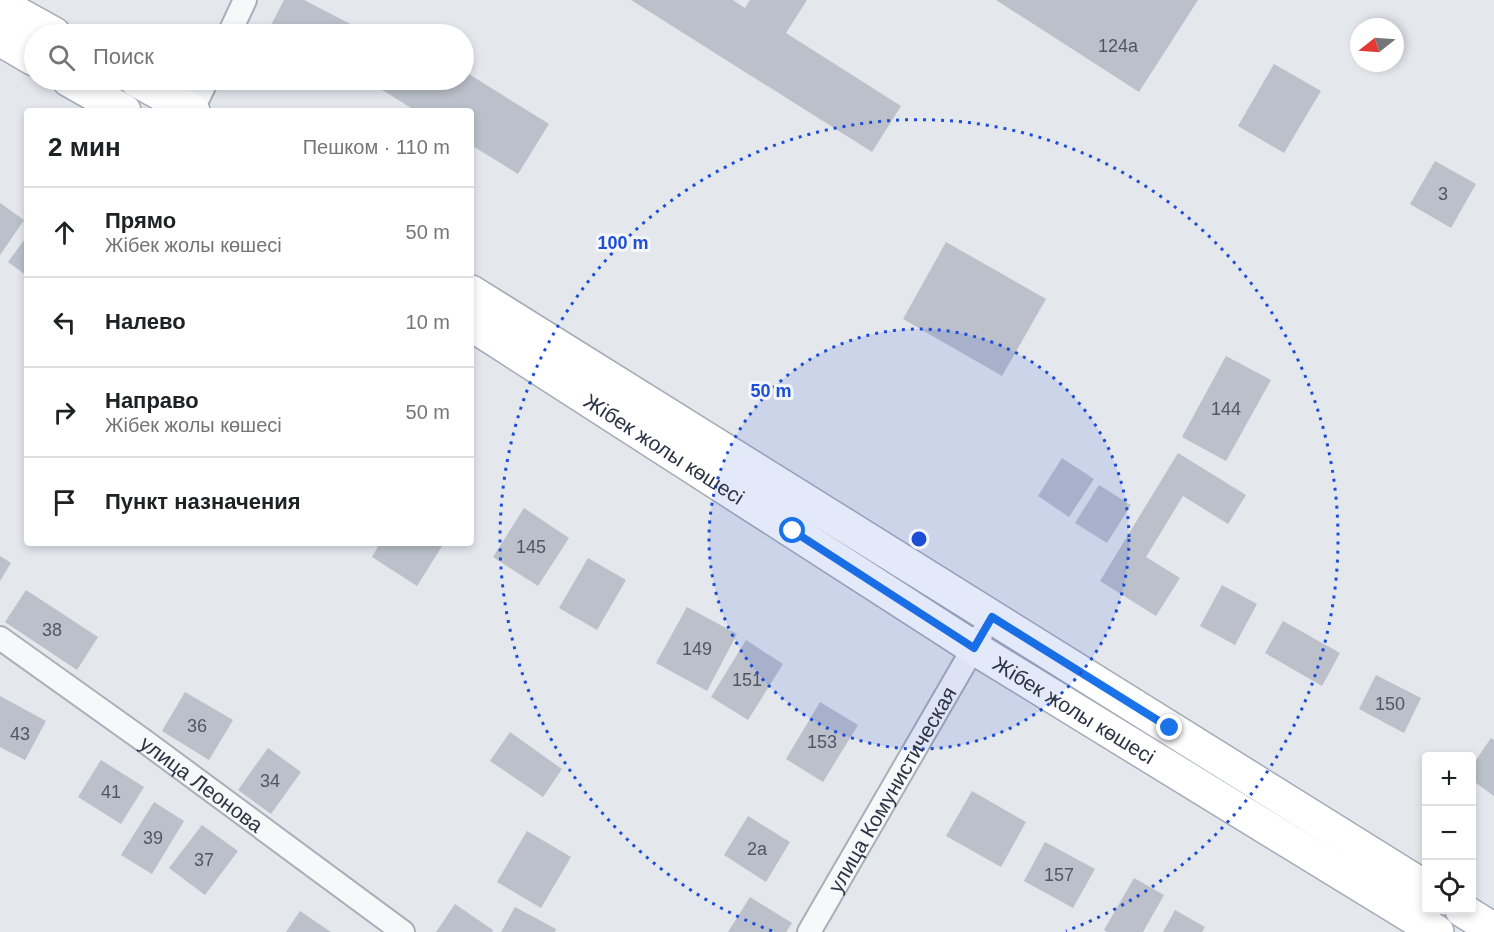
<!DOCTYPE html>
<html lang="ru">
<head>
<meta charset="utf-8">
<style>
	body { margin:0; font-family:Helvetica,sans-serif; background:#f2f2f2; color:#202124 }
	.controls { position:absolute; right:18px; bottom:18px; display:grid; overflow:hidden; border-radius:6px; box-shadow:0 3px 9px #0003 }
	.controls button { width:54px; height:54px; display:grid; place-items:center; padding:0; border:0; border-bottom:2px solid #e0e0e0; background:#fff; color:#202124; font:30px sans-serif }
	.compass { position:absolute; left:1350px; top:18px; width:54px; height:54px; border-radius:50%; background:#fff; box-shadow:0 3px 9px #0003; rotate:253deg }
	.stop { position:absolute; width:18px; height:18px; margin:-14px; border:4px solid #1a73e8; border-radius:50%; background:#fff }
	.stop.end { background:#1a73e8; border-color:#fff; box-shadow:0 2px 6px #0008 }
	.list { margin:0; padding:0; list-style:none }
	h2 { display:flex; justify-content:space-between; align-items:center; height:78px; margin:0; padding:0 24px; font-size:26px }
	h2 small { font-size:20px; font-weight:400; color:#757577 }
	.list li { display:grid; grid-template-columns:39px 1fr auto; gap:18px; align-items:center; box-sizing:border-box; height:90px; padding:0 24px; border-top:2px solid #e0e0e0 }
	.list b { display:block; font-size:22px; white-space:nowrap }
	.list p { margin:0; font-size:20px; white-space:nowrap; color:#757577 }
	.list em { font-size:20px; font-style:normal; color:#757577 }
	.icon { flex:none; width:33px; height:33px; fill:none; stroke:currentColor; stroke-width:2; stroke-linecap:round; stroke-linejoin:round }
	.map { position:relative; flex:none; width:1494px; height:932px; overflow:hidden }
	.search { position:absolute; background:#fff; box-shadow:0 3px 9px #0003; left:24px; top:24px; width:450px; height:66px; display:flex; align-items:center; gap:15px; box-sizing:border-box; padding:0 21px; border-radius:33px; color:#757577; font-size:22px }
	.panel { position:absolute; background:#fff; box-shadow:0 3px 9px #0003; left:24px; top:108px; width:450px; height:438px; border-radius:6px }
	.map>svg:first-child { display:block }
	.building { fill:#bbc0ca }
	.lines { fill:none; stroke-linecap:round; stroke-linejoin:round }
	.street-casing { stroke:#a9aeb7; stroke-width:26 }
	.primary-casing { stroke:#a3abb8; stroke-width:36 }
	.street { stroke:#f7f8fa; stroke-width:22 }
	.primary { stroke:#fff; stroke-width:33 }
	.route { stroke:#1a73e8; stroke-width:8 }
	.ring { fill:none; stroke:#1d4ed8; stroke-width:3; stroke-dasharray:3 6 }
	.labels { text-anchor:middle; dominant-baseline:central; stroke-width:6; stroke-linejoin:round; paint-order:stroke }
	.number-label { font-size:18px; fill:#4f5766 }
	.street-label { font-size:21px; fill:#2b3445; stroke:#f4f6f9 }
	.centre { fill:#1d4ed8; stroke:#f4f6f9; stroke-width:3 }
	.ring-label { font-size:18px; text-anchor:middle; font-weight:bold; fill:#1d4ed8; stroke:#f4f6f9; stroke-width:6; stroke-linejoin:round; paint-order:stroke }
</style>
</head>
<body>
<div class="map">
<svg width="1494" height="932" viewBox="0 0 1494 932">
	<rect width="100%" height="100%" fill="#e4e7ec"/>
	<g class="building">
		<path d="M284 0H304L364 31 362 34H290L271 25Z"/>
		<path d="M631 0H733L745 8 750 0H807L786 33 901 106 872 152Z"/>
		<path d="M996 0H1198L1139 92Z"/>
		<path d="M1274 64 1321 91 1284 153 1238 126Z"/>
		<path d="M464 71 549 124 518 174 471 145V111H416L371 83 373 80H464Z"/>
		<path d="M312 80H339L333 90Z"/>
		<path d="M1435 161 1476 184 1451 228 1410 204Z"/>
		<path d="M0 203 24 220 0 255Z"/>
		<path d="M27 236V276L8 262Z"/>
		<path d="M946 242 1046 299 1002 376 903 319Z"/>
		<path d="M1226 356 1271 380 1226 461 1182 437Z"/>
		<path d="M1178 453 1246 495 1228 524 1183 496 1146 557 1180 578 1156 616 1100 581Z"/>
		<path d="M1062 458 1094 479 1069 517 1038 496Z"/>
		<path d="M1099 485 1131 505 1107 543 1075 523Z"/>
		<path d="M524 508 569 538 538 586 493 557Z"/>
		<path d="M380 543H444L417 586 372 557Z"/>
		<path d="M0 556 11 563 0 581Z"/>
		<path d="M588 558 626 580 597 630 559 608Z"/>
		<path d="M1222 585 1257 604 1235 645 1200 626Z"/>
		<path d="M26 590 98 637 77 670 5 622Z"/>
		<path d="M687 607 737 634 707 691 656 663Z"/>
		<path d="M1283 621 1340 653 1322 686 1265 653Z"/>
		<path d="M746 640 783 664 748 720 711 697Z"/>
		<path d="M1376 675 1421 698 1404 733 1359 709Z"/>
		<path d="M185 692 233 720 209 760 162 731Z"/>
		<path d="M0 696 46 721 25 760 0 747Z"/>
		<path d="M820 702 858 725 823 782 786 759Z"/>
		<path d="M510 732 562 769 543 797 490 761Z"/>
		<path d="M1491 738 1494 740V796L1472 780V766Z"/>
		<path d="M268 748 301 772 271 814 238 790Z"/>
		<path d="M101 760 144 787 121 824 78 797Z"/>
		<path d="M972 791 1026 822 1001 867 946 836Z"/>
		<path d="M154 802 184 821 152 874 121 855Z"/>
		<path d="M748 816 790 842 766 882 724 855Z"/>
		<path d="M202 825 238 851 205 895 169 868Z"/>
		<path d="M527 831 571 857 541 908 497 882Z"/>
		<path d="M1045 842 1095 869 1073 908 1024 881Z"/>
		<path d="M1134 878 1164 895 1143 932H1107L1104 930Z"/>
		<path d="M750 897 792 923 786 932H728Z"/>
		<path d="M455 904 493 930 492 932H436Z"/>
		<path d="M515 907 556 929 555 932H501Z"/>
		<path d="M1175 910 1205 927 1202 932H1163Z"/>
		<path d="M300 911 331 932H286Z"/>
	</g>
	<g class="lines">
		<g class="street-casing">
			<g id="street">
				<path d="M229 34 245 0"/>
				<path d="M192 111 207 80"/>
				<path id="s1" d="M0 638 143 740 403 932"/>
				<path id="s2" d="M809 932 981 635"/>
			</g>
		</g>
		<g class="primary-casing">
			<g id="primary">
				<path d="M0 4 54 34"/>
				<path d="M0 39 34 59"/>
				<path d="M69 80 124 111"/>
				<path d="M136 80 193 111"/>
				<path d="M471 292 1426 888"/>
				<path id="s3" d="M471 324 974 648 1437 932"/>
				<path d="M1462 910 1494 930"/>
			</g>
		</g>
		<use href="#street" class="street"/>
		<use href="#primary" class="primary"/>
	</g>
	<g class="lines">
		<path class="route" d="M793 531 974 648 992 617 1170 728"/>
	</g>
	<circle cx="919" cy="539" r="210" fill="#1d4ed8" fill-opacity=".12"/>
	<g class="ring">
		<circle cx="919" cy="539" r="210"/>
		<path d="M772 931A419 419 0 1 1 1066 931"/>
	</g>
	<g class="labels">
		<g class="number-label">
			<text x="1118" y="46">124а</text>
			<text x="1443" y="194">3</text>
			<text x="1226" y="409">144</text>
			<text x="531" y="547">145</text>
			<text x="52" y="630">38</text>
			<text x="697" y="649">149</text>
			<text x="747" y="680">151</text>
			<text x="1390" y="704">150</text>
			<text x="197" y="726">36</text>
			<text x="20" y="734">43</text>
			<text x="822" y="742">153</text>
			<text x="270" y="781">34</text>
			<text x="111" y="792">41</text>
			<text x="153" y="838">39</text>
			<text x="757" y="849">2а</text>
			<text x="204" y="860">37</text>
			<text x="1059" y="875">157</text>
		</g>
		<g class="street-label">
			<text stroke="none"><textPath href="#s3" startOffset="230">Жібек жолы көшесі</textPath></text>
			<text stroke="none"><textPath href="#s3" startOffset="716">Жібек жолы көшесі</textPath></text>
			<text stroke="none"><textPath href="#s1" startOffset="249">улица Леонова</textPath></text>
			<text stroke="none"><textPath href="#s2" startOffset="165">улица Комунистическая</textPath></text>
		</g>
	</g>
	<circle cx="919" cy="539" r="9" class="centre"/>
	<g class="ring-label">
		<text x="623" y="249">100 m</text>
		<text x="771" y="397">50 m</text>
	</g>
</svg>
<div class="controls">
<button>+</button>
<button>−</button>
<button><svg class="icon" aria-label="locate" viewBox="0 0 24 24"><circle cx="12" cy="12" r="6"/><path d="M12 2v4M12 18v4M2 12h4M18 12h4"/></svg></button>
</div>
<svg class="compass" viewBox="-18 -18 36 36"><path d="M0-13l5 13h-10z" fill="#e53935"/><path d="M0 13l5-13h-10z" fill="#757577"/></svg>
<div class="stop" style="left:793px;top:531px"></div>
<div class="stop end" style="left:1170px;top:728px"></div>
<div class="search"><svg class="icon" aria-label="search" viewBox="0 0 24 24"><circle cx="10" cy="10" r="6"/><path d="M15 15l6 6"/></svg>Поиск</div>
<section class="panel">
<h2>2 мин<small>Пешком · 110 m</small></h2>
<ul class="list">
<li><svg class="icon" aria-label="ahead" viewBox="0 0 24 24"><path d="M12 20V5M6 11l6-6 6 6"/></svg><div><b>Прямо</b><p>Жібек жолы көшесі</p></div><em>50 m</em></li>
<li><svg class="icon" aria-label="left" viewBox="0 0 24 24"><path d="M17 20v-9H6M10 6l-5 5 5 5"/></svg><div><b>Налево</b></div><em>10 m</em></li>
<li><svg class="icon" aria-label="right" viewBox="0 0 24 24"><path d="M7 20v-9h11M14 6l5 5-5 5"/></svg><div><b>Направо</b><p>Жібек жолы көшесі</p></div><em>50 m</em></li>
<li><svg class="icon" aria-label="arrive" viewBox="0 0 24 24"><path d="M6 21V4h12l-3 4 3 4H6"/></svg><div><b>Пункт назначения</b></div></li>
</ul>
</section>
</div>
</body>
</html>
